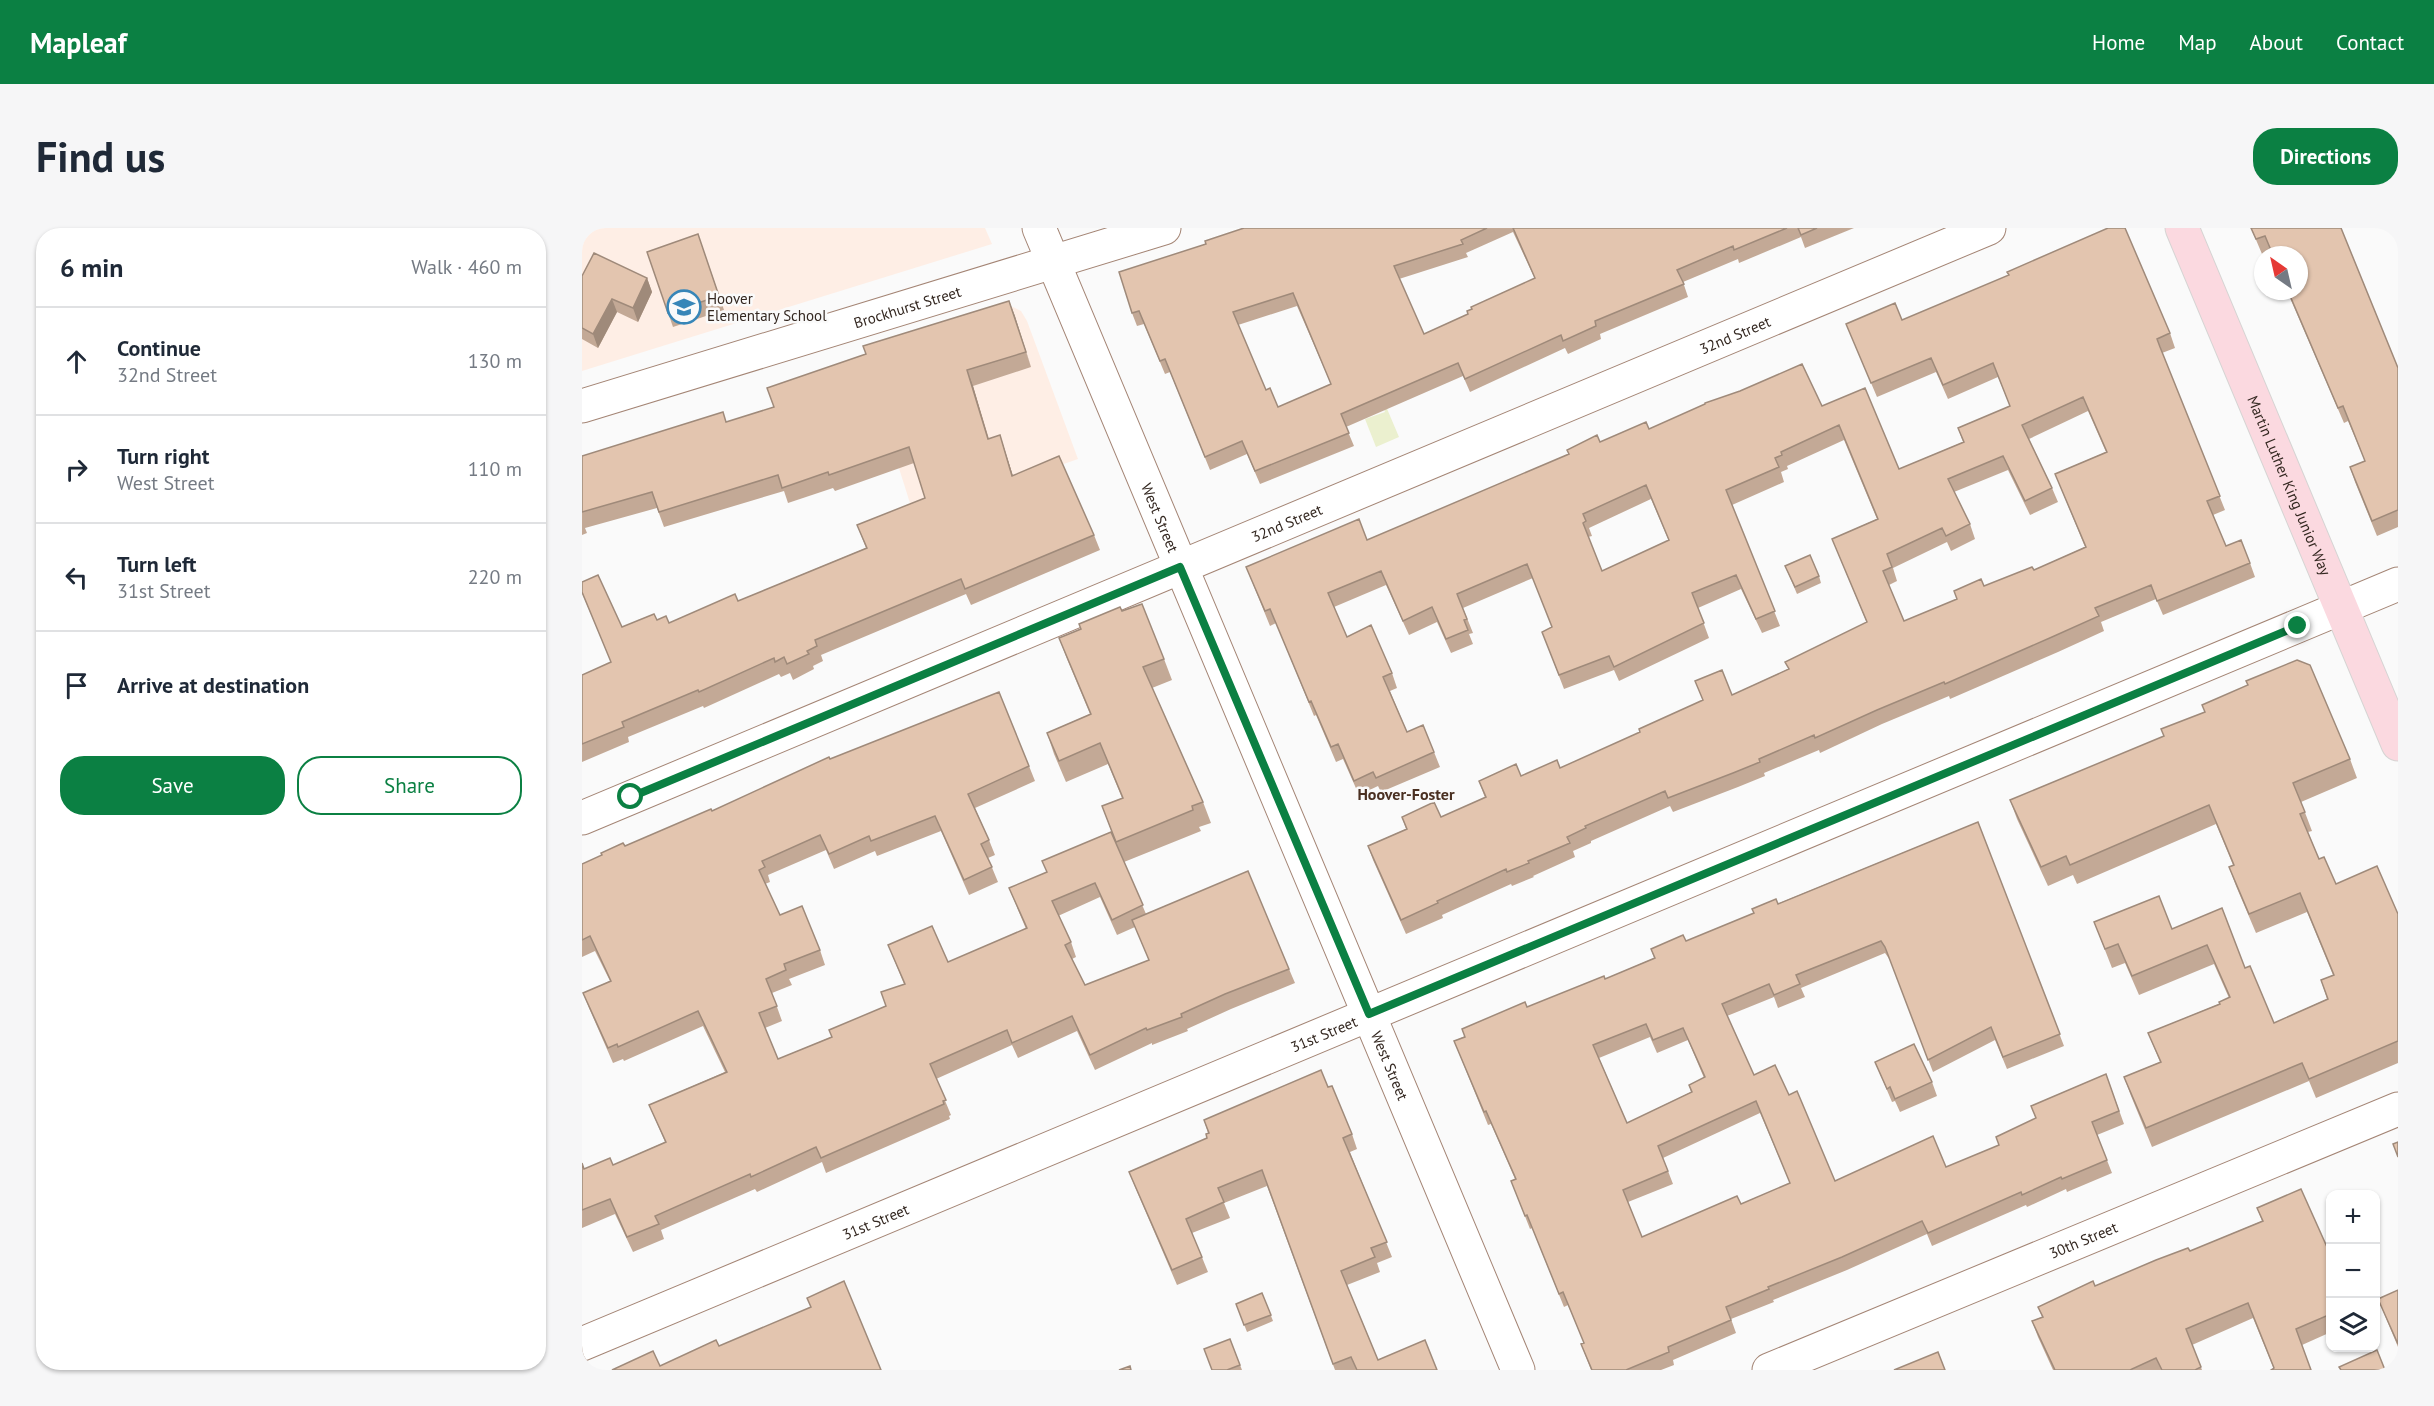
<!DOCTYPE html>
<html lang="en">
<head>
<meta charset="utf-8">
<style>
	body { margin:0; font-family:"PT Sans",sans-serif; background:#f6f6f7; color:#1f2937 }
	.controls { position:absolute; right:18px; bottom:18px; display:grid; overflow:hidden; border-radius:12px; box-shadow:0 2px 4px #0004 }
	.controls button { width:54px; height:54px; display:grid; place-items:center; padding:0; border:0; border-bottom:2px solid #e0e1e3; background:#fff; color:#1f2937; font:30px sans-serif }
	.compass { position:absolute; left:1672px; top:18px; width:54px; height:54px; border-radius:50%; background:#fff; box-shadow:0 2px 4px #0004; rotate:326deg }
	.stop { position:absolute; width:18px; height:18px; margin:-14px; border:4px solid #0b8043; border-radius:50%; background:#fff }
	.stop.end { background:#0b8043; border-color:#fff; box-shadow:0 2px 6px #0008 }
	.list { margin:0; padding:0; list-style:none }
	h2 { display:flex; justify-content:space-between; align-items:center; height:78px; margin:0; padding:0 24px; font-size:26px }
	h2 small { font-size:20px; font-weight:400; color:#747a83 }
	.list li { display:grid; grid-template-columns:39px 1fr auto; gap:18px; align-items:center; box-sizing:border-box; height:108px; padding:0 24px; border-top:2px solid #e0e1e3 }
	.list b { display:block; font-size:22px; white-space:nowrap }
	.list p { margin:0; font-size:20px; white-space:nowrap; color:#747a83 }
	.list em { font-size:20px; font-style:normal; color:#747a83 }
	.actions { display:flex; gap:12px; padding:18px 24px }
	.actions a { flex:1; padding:14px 0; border:2px solid #0b8043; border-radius:24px; text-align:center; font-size:21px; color:#0b8043 }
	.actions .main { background:#0b8043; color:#fff }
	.icon { flex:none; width:33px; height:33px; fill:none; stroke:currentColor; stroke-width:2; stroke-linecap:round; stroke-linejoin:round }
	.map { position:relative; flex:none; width:1816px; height:1142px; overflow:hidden; border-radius:24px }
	header { display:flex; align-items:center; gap:36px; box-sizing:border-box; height:84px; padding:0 30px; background:#0b8043; color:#fff }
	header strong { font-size:28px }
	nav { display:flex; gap:33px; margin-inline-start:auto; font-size:21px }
	.intro { display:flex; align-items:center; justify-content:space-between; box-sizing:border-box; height:144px; padding:0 36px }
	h1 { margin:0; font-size:42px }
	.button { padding:15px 27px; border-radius:24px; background:#0b8043; color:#fff; font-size:21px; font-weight:700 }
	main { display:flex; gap:36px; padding:0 36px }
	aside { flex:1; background:#fff; border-radius:24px; box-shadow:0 2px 4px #0004 }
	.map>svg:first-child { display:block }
	.built { fill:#feeee5 }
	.green { fill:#ebf0cf }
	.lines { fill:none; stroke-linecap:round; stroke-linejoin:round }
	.minor-casing { stroke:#a48575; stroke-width:35 }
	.major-casing { stroke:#d6d4d3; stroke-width:35 }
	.minor { stroke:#fff; stroke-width:33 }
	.major { stroke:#fbd9e0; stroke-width:33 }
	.wall { fill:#c3a996; fill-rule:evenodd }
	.shaded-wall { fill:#9f8a7a }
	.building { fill:#e3c5af; stroke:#9f8a7a; stroke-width:1.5; fill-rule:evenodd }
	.route { stroke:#0b8043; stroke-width:8 }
	.labels { text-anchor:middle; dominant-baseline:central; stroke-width:5; stroke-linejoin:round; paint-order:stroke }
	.poi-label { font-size:15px; fill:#342821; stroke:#fafafa; text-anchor:start }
	.street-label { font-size:15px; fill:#342821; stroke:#fafafa }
	.neighbourhood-label { font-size:16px; font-weight:bold; fill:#4a3022; stroke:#fafafa }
</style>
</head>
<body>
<header>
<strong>Mapleaf</strong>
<nav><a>Home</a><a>Map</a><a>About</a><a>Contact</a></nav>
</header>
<div class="intro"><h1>Find us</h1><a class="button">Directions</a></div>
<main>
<aside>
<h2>6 min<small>Walk · 460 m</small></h2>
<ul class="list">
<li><svg class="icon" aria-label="ahead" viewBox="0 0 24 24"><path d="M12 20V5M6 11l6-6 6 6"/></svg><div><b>Continue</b><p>32nd Street</p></div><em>130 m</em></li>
<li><svg class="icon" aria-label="right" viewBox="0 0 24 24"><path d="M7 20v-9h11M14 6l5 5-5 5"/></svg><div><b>Turn right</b><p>West Street</p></div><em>110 m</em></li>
<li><svg class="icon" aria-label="left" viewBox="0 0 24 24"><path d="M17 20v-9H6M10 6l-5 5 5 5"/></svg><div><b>Turn left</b><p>31st Street</p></div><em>220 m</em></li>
<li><svg class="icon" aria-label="arrive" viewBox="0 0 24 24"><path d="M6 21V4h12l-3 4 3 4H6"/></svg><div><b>Arrive at destination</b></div></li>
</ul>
<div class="actions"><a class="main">Save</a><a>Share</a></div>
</aside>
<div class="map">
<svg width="1816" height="1142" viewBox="0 0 1816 1142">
	<rect width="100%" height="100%" fill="#fafafa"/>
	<g class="built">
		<path d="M0 0H403L410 16 0 143Z"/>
		<path d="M431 79 439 83 445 93 496 231 332 288 301 189 425 80Z"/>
	</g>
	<path class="green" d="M787 143H789L817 209 794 219 783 191 803 184Z"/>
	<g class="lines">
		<g class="minor-casing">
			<g id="minor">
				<path id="s1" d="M457 0 936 1142"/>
				<path id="s2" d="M0 178 582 0"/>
				<path id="s3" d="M0 590 1407 0"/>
				<path id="s4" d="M0 1116 1816 356"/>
				<path id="s5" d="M1187 1142 1816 881"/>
			</g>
		</g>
		<g class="major-casing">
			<g id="major">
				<path id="s6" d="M1600 0 1816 516"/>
			</g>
		</g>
		<use href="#minor" class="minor"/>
		<use href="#major" class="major"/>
	</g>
	<g class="wall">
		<path d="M662 0H1272L1223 20 1219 9 1157 35 1156 31 1101 54 1106 69 1018 106 1019 111 986 126 983 120 888 164 881 148 764 199 772 218 678 256 665 226 628 242 588 144 583 146 562 96 555 98 550 85ZM931 4 953 51 886 86 842 106 817 51 886 29 884 25ZM715 78 749 156 696 179 684 162 656 97Z"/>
		<path d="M1669 0H1759L1816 140V299L1795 308 1773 254 1768 239 1783 233 1766 193 1762 195 1705 63H1717V27H1690L1688 23 1680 26Z"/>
		<path d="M116 6 142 82 91 99 65 24Z"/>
		<path d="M0 48 65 50 70 64 56 94 35 84 16 120 0 111Z"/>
		<path d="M427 73 449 139 391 158 407 211 418 207 431 248 512 307 518 322 389 377 384 366 239 427 241 433 231 438 232 441 211 452 208 445 199 449 197 446 122 480 121 478 46 509 47 514 0 534V447L29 434 0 365V354L40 399 75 392 87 395 156 373 284 320 275 297 343 270 332 235 253 263 251 260 206 275 202 263 82 299 75 280 3 300 5 305 0 307V228L145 194 192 179 284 126Z"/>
		<path d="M1320 92 1588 105 1593 120 1580 125 1643 282 1631 287 1644 318 1668 335 1673 349 1581 387 1574 371 1519 394 1522 403 1476 424 1368 471 1367 468 1300 496 1238 525 1237 522 1182 545 1183 548 1156 559 1091 584 1088 578 1009 613V615L991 623 993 629 951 648 952 649 930 658 929 656 860 687 861 690 824 706 791 632 786 618 824 601 820 589H859L903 570 897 553 939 548 978 540 1058 505 1121 472 1113 453 1150 467 1206 441 1285 395 1250 311 1295 291 1262 212 1205 238 1206 241 1199 244 1202 254 1150 277 1198 398 1180 405 1159 361 1116 380 1127 410 1037 453 1032 442 982 461 960 404 970 399 951 350 881 380 891 405 887 406 891 416 869 425 855 394 827 407 804 357 752 379 765 409 810 445 815 460 808 463 825 504 852 524 858 539 799 564 796 558 777 567 761 531 754 534 734 487 732 488 694 395 688 398 664 339 785 312 1018 214 1067 201 1240 178 1317 241 1381 214 1376 200 1428 178 1416 149 1366 171 1354 144 1295 169 1264 96ZM1506 183 1524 224 1473 246 1503 319 1452 342 1402 358 1375 371 1322 393 1307 357 1315 353 1311 340 1365 314 1369 323 1393 311 1388 296 1372 264 1426 242 1448 287 1476 274 1470 260 1447 211ZM1069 271 1087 313 1020 343 1006 309 1010 308 1007 300Z"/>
		<path d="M1203 338 1237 348 1239 355 1215 366Z"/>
		<path d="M540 383 582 431 590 452 570 460 621 574 629 595 617 599 619 603 542 634 564 686 707 741 713 755 649 781 605 801 606 803 570 817V815L513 842 495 803 436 830 430 817 354 851 369 887 367 888 368 891 244 945 240 934 175 964 173 961 79 1002 82 1011 51 1024 33 986 0 1000V935L2 941 31 937 83 914 67 877 143 844 121 798 42 833 41 831 31 835 7 780 1 765 28 753 13 723 0 729V636L43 618 130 583 248 531 447 538 453 553 393 580 407 612 413 627 406 630 416 654 387 667 359 603 295 628 293 623 252 641 244 622 186 647 188 654 183 656 198 687 238 722 243 737 207 751 210 757 190 765 200 793 183 800 196 831 249 809 304 778 322 756 306 717 366 734 444 701 427 660 535 618 520 578 540 570 526 536 484 554 472 526 465 505 508 486 485 431 477 410ZM518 669 535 707 553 699 567 732 503 757 490 731 494 729 489 714 476 688Z"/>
		<path d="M1768 531 1775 550 1719 574 1730 603 1726 604 1737 631 1754 656 1816 686V835L1734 870 1727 853 1570 919 1549 868 1542 849 1578 834 1566 805 1637 776 1647 770 1632 736 1557 767 1543 735 1530 740 1512 694 1590 701 1640 680 1663 740 1692 795 1745 771 1739 752 1751 747 1725 684 1674 705 1654 658 1647 639 1651 637 1634 596 1495 656 1491 647 1466 658 1435 591 1428 572Z"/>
		<path d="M1396 594 1482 818 1425 841 1413 812 1351 844 1308 732 1303 725 1219 760 1223 769 1196 780 1192 769 1145 788 1172 847 1207 867 1253 953 1364 939 1417 917 1414 909 1454 891 1449 878 1524 846 1542 896 1515 907 1530 945 1485 964 1484 961 1445 979 1444 977 1350 1018 1345 1006 1265 1042 1191 1072 1192 1074 1149 1091 1154 1105 1091 1132 1092 1137 1079 1142H1009L999 1116 1002 1115 986 1077 982 1079 950 1000 948 1001 929 953 933 951 909 896 906 897 872 813 945 779 1023 751 1072 730 1069 721 1104 713ZM1068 809 1075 825 1106 812 1122 850 1107 857 1109 864 1045 895 1017 830ZM1178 885 1208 955 1159 976 1060 1009 1046 974 1091 956 1081 930Z"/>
		<path d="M1293 834 1350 854 1355 868 1318 884 1313 873 1310 874Z"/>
		<path d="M746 859 770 906 775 921 768 924 810 1029 795 1035 798 1044 765 1057 796 1132 855 1142H753L685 958 642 975 648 990 610 1005 626 1044 595 1057 553 959 547 944 625 910 626 905 622 892Z"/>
		<path d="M1675 980 1749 1028V1104L1720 1117 1692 1141 1671 1090 1610 1117 1620 1142H1471L1456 1109 1450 1093 1460 1089 1456 1079 1608 1023 1680 993Z"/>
		<path d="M1816 1062V1119L1796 1071Z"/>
		<path d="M680 1065 691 1093 665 1104 654 1076Z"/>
		<path d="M648 1111 660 1142H630Z"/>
	</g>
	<g class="shaded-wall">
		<path d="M65 50 70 64 56 94 51 80Z"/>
		<path d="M30 71 35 84 16 120 11 106Z"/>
		<path d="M427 73 433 88 449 139Z"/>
		<path d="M385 142 391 158 411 227 406 211Z"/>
		<path d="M418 207 423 223 436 264 430 248Z"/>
	</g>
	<g class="building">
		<path d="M662 0H905L879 12 881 16 812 38 842 106 886 86 885 83 890 81 889 79 953 50 931 0H1205L1152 22 1151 18 1095 42 1102 56 1013 93 1014 98 981 113 979 107 883 151 876 135 759 186 767 205 673 243 660 213 623 229 583 131 578 133 557 83 550 85 537 44 624 16 623 13ZM711 65 749 156 696 179 688 160 684 162 651 84Z"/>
		<path d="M1216 0H1235L1219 7Z"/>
		<path d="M1526 0H1543L1588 105 1575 111 1578 119 1638 268 1625 273 1644 318 1659 312 1668 335 1575 373 1569 357 1513 380 1517 388 1470 409 1363 456 1362 454 1295 482 1233 510 1232 507 1177 531 1178 534 1151 545 1086 570 1083 563 1003 598 1004 600 985 609 988 615 946 633 947 635 925 644 924 641 855 673 856 675 819 692 786 618 825 601 820 589 852 574 859 589 904 569 897 553 934 536 939 548 975 532 978 540 1058 504 1057 501 1121 472 1113 453 1140 442 1150 467 1207 441 1203 434 1285 394 1250 311 1296 291 1257 197 1199 224 1200 227 1193 230 1197 239 1144 262 1193 383 1174 391 1154 347 1110 365 1122 395 1032 439 1027 428 977 447 960 404 970 399 945 336 875 366 885 391 882 392 886 402 864 411 850 379 821 393 799 343 746 365 765 409 789 397 810 445 801 449 825 504 841 497 852 524 794 550 791 544 772 553 756 516 749 519 729 473 727 474 688 381 683 383 664 339 777 291 785 312 987 226 985 222 1015 207 1018 214 1064 194 1067 201 1123 176V175L1158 163 1220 136 1240 178 1283 160 1317 241 1382 214 1376 200 1428 178 1411 135 1361 157 1349 130 1289 155 1264 96 1313 75 1320 92 1427 47 1425 44ZM1501 169 1525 224 1473 246 1504 319 1452 342 1450 339 1402 358 1399 351 1372 363 1375 371 1322 393 1301 343 1310 339 1305 326 1360 300 1364 308 1388 296 1366 251 1421 228 1443 273 1470 260 1440 197ZM1064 257 1087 312 1020 343 1001 295 1004 293 1001 286Z"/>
		<path d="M1669 0H1759L1816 140V282L1790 293 1768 239 1783 233 1761 178 1756 180 1706 63H1717V27H1691L1683 8 1674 11Z"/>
		<path d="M116 6 137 68 86 85 65 24Z"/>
		<path d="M12 25 65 50 51 80 30 71 11 106 0 100V48Z"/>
		<path d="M427 73 444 124 385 142 406 211 418 207 430 248 477 228 512 307 383 361 379 351 233 412 235 418 225 423 227 426 205 436 202 429 193 434 192 430 117 464 116 462 40 494 42 499 0 516V447L29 434 0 364V354L16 347 40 399 72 386 75 392 84 388 87 395 153 366 156 373 285 320 275 297 343 270 327 219 247 247 246 244 200 260 196 247 77 284 70 264 0 284V228L141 184 144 194 192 179 185 160 284 126 281 118Z"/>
		<path d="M1228 327 1237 348 1213 359 1203 338Z"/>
		<path d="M560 376 582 431 561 439 621 574 610 578 611 582 534 614 520 578 541 570 518 515 477 533 465 505 509 486 477 410 499 401 497 396 538 379 540 383Z"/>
		<path d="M1715 432 1728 437 1768 531 1711 555 1723 584 1718 586 1737 631 1742 629 1754 656 1795 638 1816 686V813L1727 851 1720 835 1564 900 1542 849 1579 834 1566 805 1638 776 1637 774 1648 769 1625 717 1550 748 1536 716 1523 721 1512 694 1577 668 1590 701 1640 680 1663 740 1668 738 1692 795 1746 771 1739 752 1752 747 1718 665 1667 686 1647 639 1652 637 1627 577 1488 637 1484 628 1459 639 1428 572 1582 508 1579 501 1623 484 1620 477 1666 457 1664 453Z"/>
		<path d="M417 464 447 538 386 566 407 612 399 616 410 639 382 652 353 588 289 613 287 608 247 626 238 607 180 633 183 639 177 642 198 687 220 678 238 722 202 736 204 742 184 751 195 778 177 785 196 831 250 809 247 802 304 778 299 764 323 756 306 717 350 698 366 734 445 700 427 660 465 644 460 633 529 604 561 677 530 692 513 655 470 673 489 714 483 717 503 757 567 732 550 692 666 643 707 741 643 766 599 786 600 789 565 802 564 800 508 827 490 788 430 815 425 802 348 836 364 872 361 873 362 876 239 930 234 919 169 949 168 946 73 988 77 996 45 1009 28 971 0 982V935L2 941 28 930 31 937 84 914 67 877 145 844 116 783 36 819 35 816 26 820 1 765 29 753 8 708 0 712V636L20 627 19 625 41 615 43 618 129 581 130 583 247 529 248 531Z"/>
		<path d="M1396 594 1478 806 1421 829 1409 799 1346 832 1303 719 1299 713 1214 747 1218 756 1192 767 1187 756 1140 776 1172 847 1193 837 1207 867 1215 863 1253 953 1351 908 1364 939 1417 917 1414 909 1454 890 1449 878 1524 846 1537 883 1510 894 1525 932 1480 951 1479 949 1440 967 1439 964 1346 1005 1340 993 1260 1029 1186 1059 1187 1061 1144 1079 1149 1092 1086 1119 1087 1124 1044 1142H1010L999 1116 1002 1115 981 1064 977 1066 945 987 943 988 929 953 934 951 904 883 902 884 872 813 883 809 880 801 943 774 945 779 1022 748 1023 751 1073 730 1069 721 1101 707 1104 713 1172 685 1170 681 1194 671 1196 676ZM1064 796 1071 812 1101 800 1123 849 1107 857 1110 864 1045 895 1011 817ZM1174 873 1208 955 1159 976 1155 968 1060 1009 1041 962 1086 943 1076 918Z"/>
		<path d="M1332 816 1350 854 1313 871 1308 859 1305 861 1293 834Z"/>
		<path d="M739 842 746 859 750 858 770 906 761 910 805 1014 789 1020 793 1029 759 1043 796 1132 843 1112 855 1142H775L769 1129 751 1136 680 942 636 960 642 974 604 991 620 1029 590 1042 547 944 625 910 624 906 627 905 622 892Z"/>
		<path d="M1816 914V929L1811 916Z"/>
		<path d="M1719 961 1749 1028V1086L1714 1101 1729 1142H1689L1692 1140 1666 1075 1604 1101 1619 1139 1613 1142H1580L1574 1130 1548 1142H1473L1450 1093 1461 1089 1456 1079 1511 1053 1513 1058 1574 1032 1606 1020 1608 1023 1681 993 1675 980Z"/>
		<path d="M262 1053 299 1142H30L71 1123 78 1138 134 1112 137 1118 229 1079 225 1070Z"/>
		<path d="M1816 1062V1116L1796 1071Z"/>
		<path d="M680 1065 689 1087 662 1097 654 1076Z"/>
		<path d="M648 1111 658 1137 645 1142H630L622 1121Z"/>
		<path d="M1795 1122 1803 1142H1759L1757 1139Z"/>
		<path d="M1356 1124 1363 1142H1312Z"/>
		<path d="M548 1138 549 1142H537Z"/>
	</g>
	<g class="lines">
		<path class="route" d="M49 569 598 339 787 786 1716 398"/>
	</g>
	<defs>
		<g id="school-ring" transform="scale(1.725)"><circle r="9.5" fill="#fafafa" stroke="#3786b8" stroke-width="1.5"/><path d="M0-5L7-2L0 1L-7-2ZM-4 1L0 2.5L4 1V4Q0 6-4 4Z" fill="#3786b8"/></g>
	</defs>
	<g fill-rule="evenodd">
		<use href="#school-ring" x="102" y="79"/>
	</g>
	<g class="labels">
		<g class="poi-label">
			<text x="125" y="70">Hoover<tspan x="125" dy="17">Elementary School</tspan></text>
		</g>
		<g class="street-label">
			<text stroke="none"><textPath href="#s2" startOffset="340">Brockhurst Street</textPath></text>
			<text stroke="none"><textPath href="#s3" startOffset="1250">32nd Street</textPath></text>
			<text stroke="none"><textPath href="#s6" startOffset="279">Martin Luther King Junior Way</textPath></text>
			<text stroke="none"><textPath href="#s1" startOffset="314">West Street</textPath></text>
			<text stroke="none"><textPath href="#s3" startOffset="764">32nd Street</textPath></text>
			<text stroke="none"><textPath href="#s4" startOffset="804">31st Street</textPath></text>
			<text stroke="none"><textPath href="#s1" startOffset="908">West Street</textPath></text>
			<text stroke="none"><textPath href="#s4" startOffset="318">31st Street</textPath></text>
			<text stroke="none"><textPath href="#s5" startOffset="340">30th Street</textPath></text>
		</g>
		<g class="neighbourhood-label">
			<text x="824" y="566">Hoover-Foster</text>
		</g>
	</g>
</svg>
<div class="controls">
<button>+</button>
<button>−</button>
<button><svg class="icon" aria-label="layers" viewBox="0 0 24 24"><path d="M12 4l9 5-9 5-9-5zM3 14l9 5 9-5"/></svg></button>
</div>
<svg class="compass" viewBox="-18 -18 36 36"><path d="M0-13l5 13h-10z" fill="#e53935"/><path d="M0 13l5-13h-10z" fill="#747a83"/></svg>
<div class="stop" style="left:49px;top:569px"></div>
<div class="stop end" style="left:1716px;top:398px"></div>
</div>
</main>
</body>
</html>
